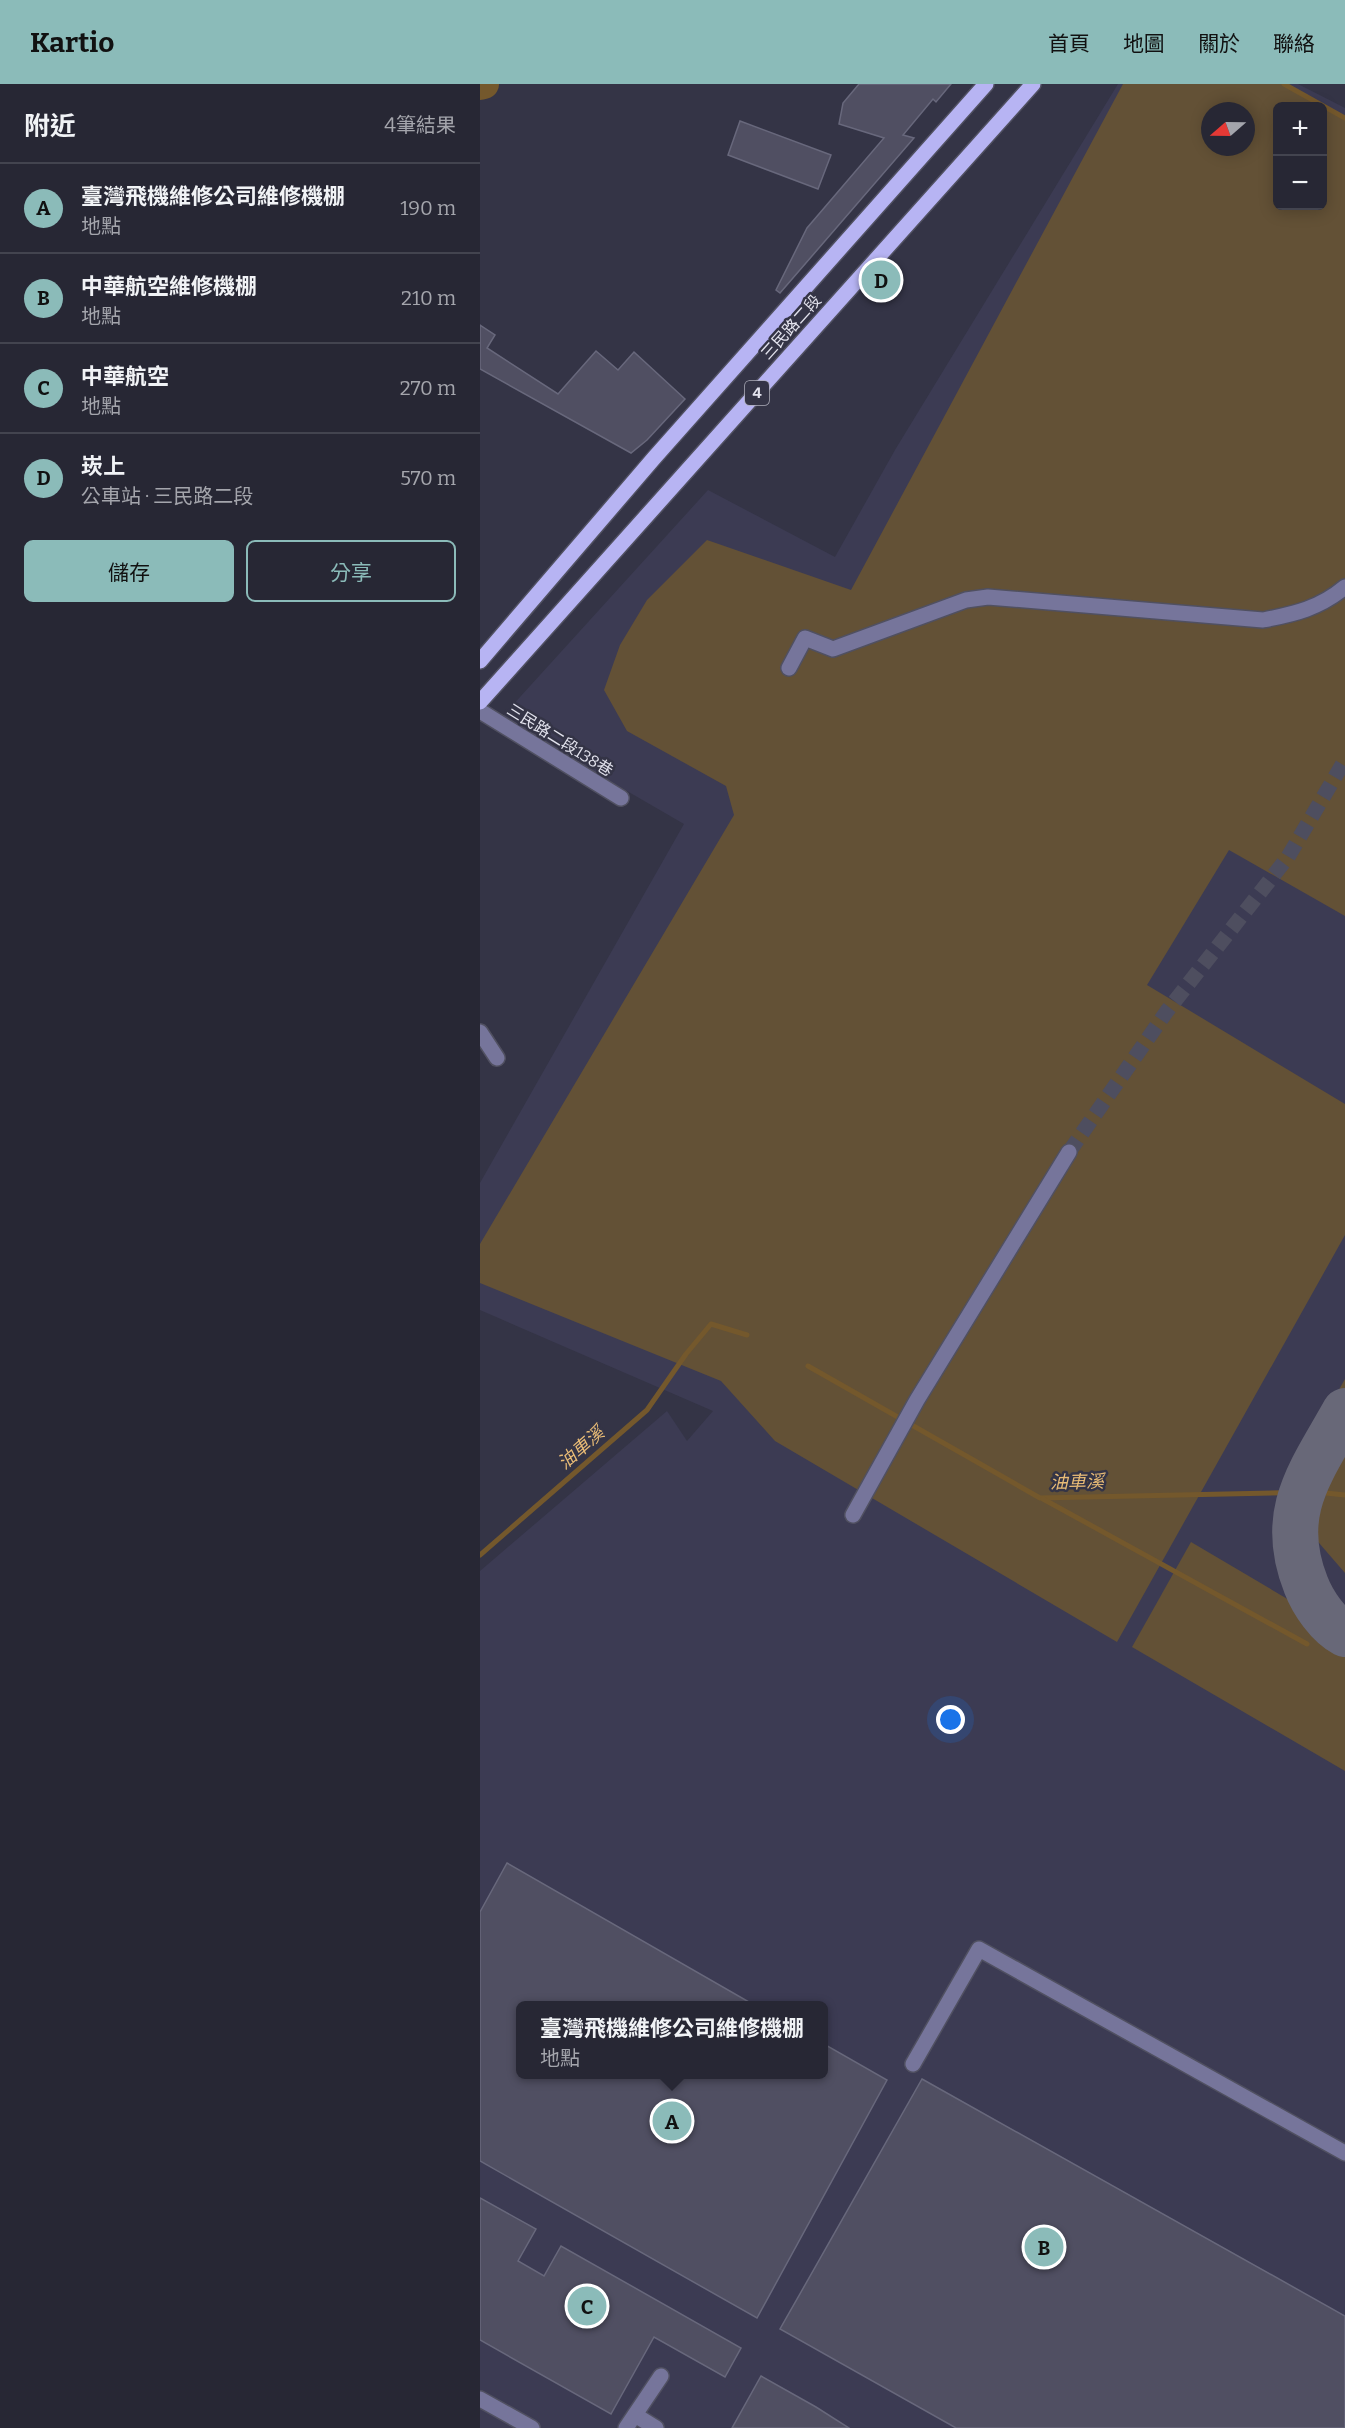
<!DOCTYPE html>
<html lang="zh-TW">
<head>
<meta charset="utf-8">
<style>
	body { margin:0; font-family:Bitter,"Noto Sans TC",serif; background:#333340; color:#f1f3f6 }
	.controls { position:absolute; right:18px; top:18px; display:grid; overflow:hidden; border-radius:9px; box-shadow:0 3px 15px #0003 }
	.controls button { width:54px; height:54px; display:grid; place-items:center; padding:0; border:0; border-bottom:2px solid #43444f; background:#272734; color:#f1f3f6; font:30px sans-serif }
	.compass { position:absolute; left:721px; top:18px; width:54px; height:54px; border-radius:50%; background:#272734; box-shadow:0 3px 15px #0003; rotate:250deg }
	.you { position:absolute; left:471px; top:1636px; width:21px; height:21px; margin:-15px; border:4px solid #fff; border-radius:50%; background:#1a73e8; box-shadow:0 0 0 9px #1a73e833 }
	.badge { display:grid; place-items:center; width:39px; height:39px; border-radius:50%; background:#8bbbb9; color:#111; font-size:20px; font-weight:700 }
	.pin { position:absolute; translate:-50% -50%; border:3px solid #fff; box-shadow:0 2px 6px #0006 }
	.popup { position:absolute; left:36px; top:1917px; width:312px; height:78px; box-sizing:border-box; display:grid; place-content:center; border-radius:9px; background:#272734; filter:drop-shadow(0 2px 4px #0005); font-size:20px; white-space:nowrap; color:#a4a5ac }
	.popup b { font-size:22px; color:#f1f3f6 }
	.popup::after { content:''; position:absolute; left:50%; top:100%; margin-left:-12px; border:12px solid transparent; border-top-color:#272734 }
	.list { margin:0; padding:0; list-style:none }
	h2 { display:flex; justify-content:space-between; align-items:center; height:78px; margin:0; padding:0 24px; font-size:26px }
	h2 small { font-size:20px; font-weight:400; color:#a4a5ac }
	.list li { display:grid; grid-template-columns:39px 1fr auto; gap:18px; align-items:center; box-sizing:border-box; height:90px; padding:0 24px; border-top:2px solid #43444f }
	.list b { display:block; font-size:22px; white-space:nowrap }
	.list p { margin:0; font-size:20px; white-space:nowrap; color:#a4a5ac }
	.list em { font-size:20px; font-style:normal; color:#a4a5ac }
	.actions { display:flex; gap:12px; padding:18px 24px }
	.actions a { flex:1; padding:14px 0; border:2px solid #8bbbb9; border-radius:9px; text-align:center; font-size:21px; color:#8bbbb9 }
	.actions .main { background:#8bbbb9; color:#111 }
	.map { position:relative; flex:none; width:865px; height:2344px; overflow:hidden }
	header { display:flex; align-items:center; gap:36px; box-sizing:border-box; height:84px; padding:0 30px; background:#8bbbb9; color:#111 }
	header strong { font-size:28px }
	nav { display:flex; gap:33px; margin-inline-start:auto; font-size:21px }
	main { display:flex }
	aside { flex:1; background:#272734 }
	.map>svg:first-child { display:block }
	.built { fill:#3c3b53; fill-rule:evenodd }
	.green { fill:#635136; fill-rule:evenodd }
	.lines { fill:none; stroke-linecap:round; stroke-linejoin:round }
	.stream { stroke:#74582c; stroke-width:5 }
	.river { stroke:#74582c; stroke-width:30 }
	.taxiway { stroke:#686878; stroke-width:46 }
	.building { fill:#504f62; stroke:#68687c; stroke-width:1.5 }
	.minor-tunnel { stroke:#4e4e5f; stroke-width:15; stroke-dasharray:15 8; stroke-linecap:butt }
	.minor-casing { stroke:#505061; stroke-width:18 }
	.major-casing { stroke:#505061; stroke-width:18 }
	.minor { stroke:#76759b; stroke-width:15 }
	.major { stroke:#b7b4f3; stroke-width:15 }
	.labels { text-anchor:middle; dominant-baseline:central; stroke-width:5; stroke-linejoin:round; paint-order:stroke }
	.shield { fill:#343446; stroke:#aeaebb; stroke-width:1.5 }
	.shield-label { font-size:15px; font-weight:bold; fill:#e2e2ed }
	.street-label { font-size:16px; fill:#e2e2ed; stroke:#343446 }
	.water-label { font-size:18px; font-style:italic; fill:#e8bb76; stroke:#343446 }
</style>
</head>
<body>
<header>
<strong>Kartio</strong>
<nav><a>首頁</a><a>地圖</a><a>關於</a><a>聯絡</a></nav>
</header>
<main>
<aside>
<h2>附近<small>4筆結果</small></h2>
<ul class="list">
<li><span class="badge">A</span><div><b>臺灣飛機維修公司維修機棚</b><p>地點</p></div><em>190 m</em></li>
<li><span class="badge">B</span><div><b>中華航空維修機棚</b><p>地點</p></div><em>210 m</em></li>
<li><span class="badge">C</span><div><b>中華航空</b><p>地點</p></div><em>270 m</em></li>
<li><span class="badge">D</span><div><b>崁上</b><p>公車站 · 三民路二段</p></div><em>570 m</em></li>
</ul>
<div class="actions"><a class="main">儲存</a><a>分享</a></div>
</aside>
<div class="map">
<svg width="865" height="2344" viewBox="0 0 865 2344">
	<rect width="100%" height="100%" fill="#343446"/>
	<path class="built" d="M638 0H818L865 24V2344H0V1487L187 1327 207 1357 233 1327 0 1226V1099L204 740 21 634 228 406 355 473 415 366ZM798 22H842V122H798ZM730 27H766V63H730ZM40 1922H344V1990H40Z"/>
	<g class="green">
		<path d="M643 0H807L865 32V832L749 766 667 901 865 1020V1151L637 1558 295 1357 241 1297 0 1199V1160L254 731 246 702 147 647 124 606 140 561 167 516 227 456 371 506ZM798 22H842V122H798ZM730 27H766V63H730Z"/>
		<path d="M865 1295V1489L814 1430 815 1384Z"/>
		<path d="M711 1458 865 1549V1687L652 1563Z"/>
	</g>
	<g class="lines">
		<g class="stream">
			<path d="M804 0 865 34"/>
			<path d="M328 1282 560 1414 836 1408 865 1411"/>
			<path d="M563 1415 827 1560"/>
			<path d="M0 1471 167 1326 206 1270 231 1240 267 1251"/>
		</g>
		<path class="river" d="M0 1 4 0"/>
		<path class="taxiway" d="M865 1327C831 1388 797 1428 826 1501 833 1519 848 1541 865 1550"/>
	</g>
	<g class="building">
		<path d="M379 0H471L456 18 453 15 423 51 434 54 300 209 296 206 327 144 404 54 359 40 363 19Z"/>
		<path d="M260 37 351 71 338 105 248 71Z"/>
		<path d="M0 241 15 251 7 264 78 310 116 267 138 286 154 268 205 315 167 356 151 369 0 285Z"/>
		<path d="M27 1779 276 1922H40V1990H344V1960L407 1996 277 2234 0 2077V1828Z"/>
		<path d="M442 1995 865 2232V2344H476L300 2245Z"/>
		<path d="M0 2114 56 2145 38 2177 64 2192 81 2162 261 2264 245 2293 174 2253 131 2330 0 2256Z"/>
		<path d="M281 2292 336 2323 369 2344H252Z"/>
	</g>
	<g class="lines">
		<path class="minor-tunnel" d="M589 1068 687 927 808 773 865 676"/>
		<g class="minor-casing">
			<g id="minor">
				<path d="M309 584 325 554 353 565 486 516 508 513 783 536C815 530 840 524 865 503"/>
				<path d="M0 627 141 714"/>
				<path d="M0 948 17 974"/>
				<path d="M373 1431 437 1316 589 1068"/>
				<path d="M433 1980 499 1865 865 2069"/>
				<path d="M0 2315 52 2344"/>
				<path d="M155 2331 176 2344"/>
				<path d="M146 2344 181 2292"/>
			</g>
		</g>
		<g class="major-casing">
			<g id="major">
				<path d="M0 577 174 374 506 0"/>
				<path d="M0 618 553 0"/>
			</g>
		</g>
		<use href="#minor" class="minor"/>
		<use href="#major" class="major"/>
	</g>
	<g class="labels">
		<rect class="shield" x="265" y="297" width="24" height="24" rx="4.5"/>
		<g class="shield-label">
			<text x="277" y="309">4</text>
		</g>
		<g class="street-label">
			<text transform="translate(311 243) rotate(-48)">三民路二段</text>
			<text transform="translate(80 656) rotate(32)">三民路二段138巷</text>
		</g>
		<g class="water-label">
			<text transform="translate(101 1364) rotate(-41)">油車溪</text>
			<text transform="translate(597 1398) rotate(-1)">油車溪</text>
		</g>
	</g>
</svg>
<div class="controls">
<button>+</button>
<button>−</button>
</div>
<svg class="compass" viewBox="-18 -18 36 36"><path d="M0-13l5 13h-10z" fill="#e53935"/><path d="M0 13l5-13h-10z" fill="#a4a5ac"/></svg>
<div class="you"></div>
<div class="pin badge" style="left:192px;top:2037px">A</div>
<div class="popup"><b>臺灣飛機維修公司維修機棚</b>地點</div>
<div class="pin badge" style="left:564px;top:2163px">B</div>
<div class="pin badge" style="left:107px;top:2222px">C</div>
<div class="pin badge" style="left:401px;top:196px">D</div>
</div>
</main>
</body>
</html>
